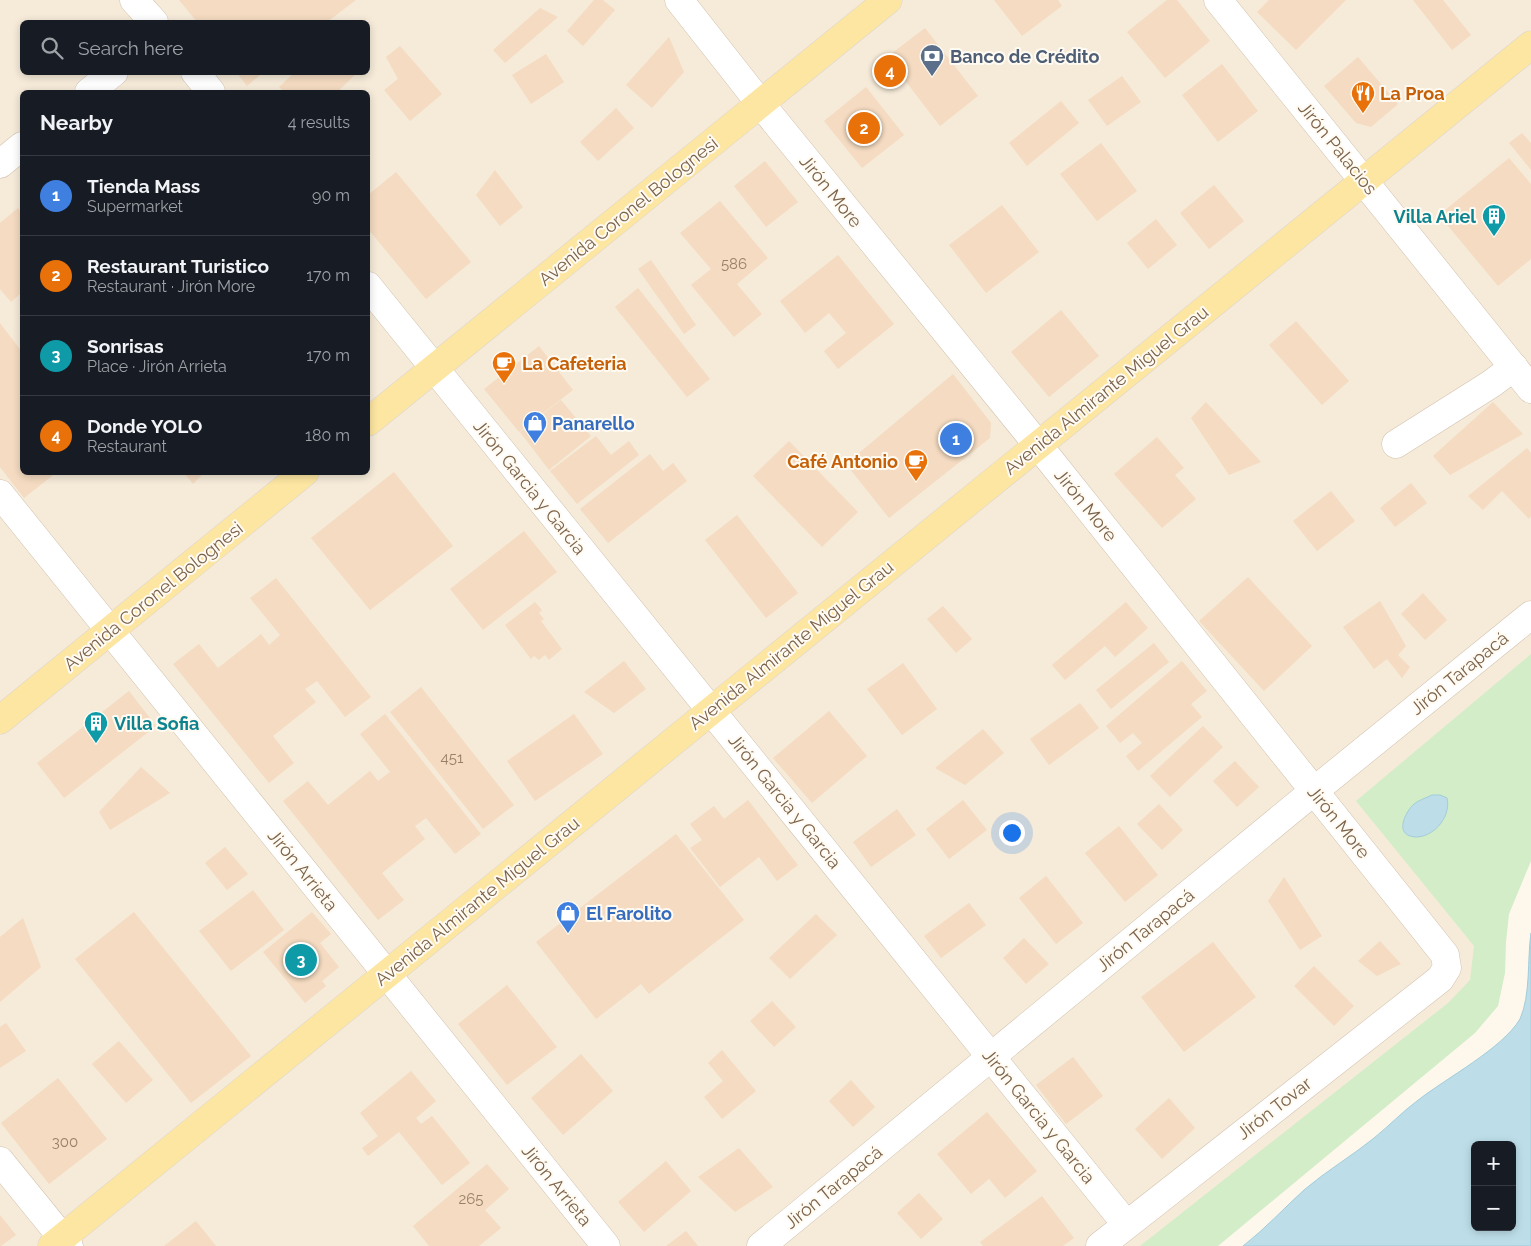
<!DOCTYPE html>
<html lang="en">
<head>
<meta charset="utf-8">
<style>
	body { margin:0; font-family:Raleway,sans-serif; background:#20242c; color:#f1f3f6 }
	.controls { position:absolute; right:15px; bottom:15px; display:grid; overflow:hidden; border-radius:8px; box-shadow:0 2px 8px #0003 }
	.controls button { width:45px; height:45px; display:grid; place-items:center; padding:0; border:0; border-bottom:1px solid #363941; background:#171b24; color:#f1f3f6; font:25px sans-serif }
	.you { position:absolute; left:1011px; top:832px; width:18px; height:18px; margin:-12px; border:4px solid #fff; border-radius:50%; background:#1a73e8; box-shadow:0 0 0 8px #1a73e833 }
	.badge { display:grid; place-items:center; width:32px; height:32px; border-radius:50%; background:#0b8043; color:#fff; font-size:16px; font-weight:700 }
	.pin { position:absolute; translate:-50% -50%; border:2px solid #fff; box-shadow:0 1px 5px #0006 }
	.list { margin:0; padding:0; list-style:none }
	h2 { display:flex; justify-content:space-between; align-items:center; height:65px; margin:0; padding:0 20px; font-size:21px }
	h2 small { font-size:16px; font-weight:400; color:#9ea1a6 }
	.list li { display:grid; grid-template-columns:32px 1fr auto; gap:15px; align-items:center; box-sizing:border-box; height:80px; padding:0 20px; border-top:1px solid #363941 }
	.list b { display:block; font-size:19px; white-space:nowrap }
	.list p { margin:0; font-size:16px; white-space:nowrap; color:#9ea1a6 }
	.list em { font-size:16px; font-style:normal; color:#9ea1a6 }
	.icon { flex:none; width:28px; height:28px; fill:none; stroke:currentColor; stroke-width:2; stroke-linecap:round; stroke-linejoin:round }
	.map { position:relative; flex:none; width:1531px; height:1246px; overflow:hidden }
	.search { position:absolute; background:#171b24; box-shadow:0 2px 8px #0003; left:20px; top:20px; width:350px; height:55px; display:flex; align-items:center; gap:12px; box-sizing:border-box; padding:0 18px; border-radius:8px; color:#9ea1a6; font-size:19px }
	.panel { position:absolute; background:#171b24; box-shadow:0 2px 8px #0003; left:20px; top:90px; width:350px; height:385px; border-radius:8px }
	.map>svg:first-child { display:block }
	.residential { fill:#f6ebd9; fill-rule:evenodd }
	.green { fill:#d2edc7 }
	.water { fill:#bddee9; stroke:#a3ccdb; fill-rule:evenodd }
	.building { fill:#f4dbc1 }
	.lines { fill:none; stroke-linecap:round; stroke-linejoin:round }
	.minor-casing { stroke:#d2c2af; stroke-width:29 }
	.major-casing { stroke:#ddd6d0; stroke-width:29 }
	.minor { stroke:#fff; stroke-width:28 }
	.major { stroke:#fde6a2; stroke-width:28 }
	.labels { text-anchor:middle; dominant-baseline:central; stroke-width:4; stroke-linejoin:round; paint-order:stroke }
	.number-label { font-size:15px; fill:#998068 }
	.service-label { font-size:18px; font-weight:bold; fill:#4e5e75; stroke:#fffbf2; text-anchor:start }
	.food-label { font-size:18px; font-weight:bold; fill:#c56008; stroke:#fffbf2; text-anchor:start }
	.street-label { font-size:18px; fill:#7b624b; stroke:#fffbf2 }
	.culture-label { font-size:18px; font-weight:bold; fill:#0d838f; stroke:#fffbf2; text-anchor:end }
	.shop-label { font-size:18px; font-weight:bold; fill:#366cbe; stroke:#fffbf2; text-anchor:start }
</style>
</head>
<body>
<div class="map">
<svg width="1531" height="1246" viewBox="0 0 1531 1246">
	<rect width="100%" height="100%" fill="#fdf8eb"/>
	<path class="residential" d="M0 0H1531V855L1505 909 1496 989 1199 1246H0ZM22 22H368V72H22ZM22 92H368V472H22Z"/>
	<path class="green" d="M1531 654V861L1509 914 1506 942 1505 973 1498 1006 1475 1033 1218 1246H1140L1448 1003 1470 980 1474 946 1356 801Z"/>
	<g class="water">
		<path d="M1432 795H1440L1447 798C1452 818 1430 842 1410 836 1395 831 1407 810 1414 804 1419 800 1426 798 1432 795Z"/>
		<path d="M1531 933V1246H1243C1265 1229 1284 1208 1304 1190 1326 1171 1352 1156 1374 1138 1389 1126 1402 1112 1417 1101 1446 1078 1502 1049 1520 1019 1531 994 1527 960 1531 933ZM1475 1145H1512V1227H1475Z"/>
	</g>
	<g class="building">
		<path d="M179 0H356L327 22H197Z"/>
		<path d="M594 0H603L615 10 583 46 567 31Z"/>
		<path d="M994 0H1058L1062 6 1022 36Z"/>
		<path d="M1167 0H1177L1210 41 1165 78 1127 32Z"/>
		<path d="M1269 0H1346L1296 50 1257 12Z"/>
		<path d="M1413 0H1443L1471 35 1452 50Z"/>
		<path d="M540 8 558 17 505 63 493 50Z"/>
		<path d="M925 28 978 96 940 126 887 57Z"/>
		<path d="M669 37 684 72 652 108 626 85Z"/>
		<path d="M400 46 442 94 410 121 384 90 398 79 386 57Z"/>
		<path d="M546 54 564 82 531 104 512 75Z"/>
		<path d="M1358 57 1398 104 1371 127 1356 123 1324 86Z"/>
		<path d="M1222 64 1258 111 1218 142 1182 95Z"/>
		<path d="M236 72H264L247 86Z"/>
		<path d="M295 72H358L337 92H284L279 87Z"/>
		<path d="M1122 76 1141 102 1107 126 1088 100Z"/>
		<path d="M866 87 904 135 862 168 824 121Z"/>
		<path d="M1061 101 1079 123 1027 166 1009 143Z"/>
		<path d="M616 108 634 128 598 161 580 142Z"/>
		<path d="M1522 133 1531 143V170L1509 143Z"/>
		<path d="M1101 143 1137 191 1097 221 1060 174Z"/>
		<path d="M1509 158 1531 184V259L1498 286 1439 215Z"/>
		<path d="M765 161 798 202 766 227 734 186Z"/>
		<path d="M495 170 523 207 500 226 476 195Z"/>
		<path d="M396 172 471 262 426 299 368 229V195Z"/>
		<path d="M1214 185 1244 221 1209 249 1180 213Z"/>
		<path d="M720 201 768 258 737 284 762 314 734 337 691 285 711 269 680 233Z"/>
		<path d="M1002 205 1039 252 986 293 949 245Z"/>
		<path d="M18 208 22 213V292L11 302 0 289V223Z"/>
		<path d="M1156 219 1177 245 1148 269 1127 243Z"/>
		<path d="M838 255 894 324 838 369 824 351 846 333 829 313 805 333 780 301Z"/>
		<path d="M651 260 696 325 684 334 638 269Z"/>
		<path d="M638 288 710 379 687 397 615 307Z"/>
		<path d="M1061 310 1099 356 1049 397 1011 352Z"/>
		<path d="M1296 321 1349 381 1322 405 1269 345Z"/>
		<path d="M0 323 22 352V472H57L24 498 0 467Z"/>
		<path d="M539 346 573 390 519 432 484 389Z"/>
		<path d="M953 374 991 423 990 438 889 518 846 464Z"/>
		<path d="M561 400 591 436 549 470 520 432Z"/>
		<path d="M1206 402 1261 462 1229 475 1191 418Z"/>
		<path d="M1493 402 1523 434 1450 475 1433 456Z"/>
		<path d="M596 436 611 455 629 441 639 455 577 504 550 471Z"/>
		<path d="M1157 437 1184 468 1175 475 1196 499 1162 528 1114 474Z"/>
		<path d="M789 441 858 512 822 547 753 476Z"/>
		<path d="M1527 448 1531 453V516L1529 519 1502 491 1483 510 1468 496Z"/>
		<path d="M650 454 663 471 673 463 687 481 608 543 580 509Z"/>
		<path d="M183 472H205L193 484Z"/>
		<path d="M394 472 453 546 370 610 311 538Z"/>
		<path d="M1411 483 1427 503 1395 527 1380 508Z"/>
		<path d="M1331 491 1355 521 1317 551 1293 521Z"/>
		<path d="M737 515 798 593 766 618 705 540Z"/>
		<path d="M524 531 557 572 483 630 450 589Z"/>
		<path d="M1248 577 1312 646 1264 691 1199 621Z"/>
		<path d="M276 578 371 697 345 717 317 681 305 689 316 702 273 736 294 763 269 783 173 664 199 644 218 668 261 634 269 645 280 635 250 598Z"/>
		<path d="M1423 593 1447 620 1425 640 1401 614Z"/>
		<path d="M1380 601 1406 646 1398 655 1410 667 1402 678 1387 659 1374 669 1343 627Z"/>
		<path d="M535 602 542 610 539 613 544 619 541 621 562 649 549 660 545 655 539 660 534 656 531 659 505 625Z"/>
		<path d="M1126 602 1148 628 1115 657 1105 646 1065 680 1052 665Z"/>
		<path d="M943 606 972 639 956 653 927 619Z"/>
		<path d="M1154 643 1169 662 1111 709 1096 690Z"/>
		<path d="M624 661 646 689 614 713 584 692Z"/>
		<path d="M1182 661 1207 691 1191 704 1202 717 1138 771 1126 756 1142 743 1133 733 1120 743 1106 726Z"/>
		<path d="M903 663 937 709 902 735 867 689Z"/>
		<path d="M421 687 514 805 483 829 390 712Z"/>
		<path d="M129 691 156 726 64 798 37 763Z"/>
		<path d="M1080 703 1099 728 1049 765 1030 739Z"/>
		<path d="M829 711 867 756 812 803 773 758Z"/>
		<path d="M385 714 481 834 455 854 426 818 415 826 425 839 382 873 404 900 378 920 283 801 308 781 328 805 370 771 378 781 390 772 360 734Z"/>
		<path d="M574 714 603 754 535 801 507 761Z"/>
		<path d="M1203 726 1223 747 1170 797 1150 776Z"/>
		<path d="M983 729 1004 753 965 785 935 768Z"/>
		<path d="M1235 761 1259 787 1237 807 1213 781Z"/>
		<path d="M141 767 170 793 110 830 99 812Z"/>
		<path d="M748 800 798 865 777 881 759 857 720 887 690 848 702 840 690 824 714 806 724 819Z"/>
		<path d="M963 800 987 830 949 859 926 829Z"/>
		<path d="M1159 804 1183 830 1162 850 1137 824Z"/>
		<path d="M897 809 916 835 871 867 853 842Z"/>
		<path d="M1119 826 1158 875 1125 902 1085 853Z"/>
		<path d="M676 834 744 920 649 994 641 984 596 1019 536 942Z"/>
		<path d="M225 847 248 874 227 890 205 863Z"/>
		<path d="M1046 876 1083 923 1056 944 1019 898Z"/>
		<path d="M1284 877 1322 936 1300 950 1268 901Z"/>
		<path d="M253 890 284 930 231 971 199 931Z"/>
		<path d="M969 903 986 925 941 958 924 936Z"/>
		<path d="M134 912 251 1056 191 1103 75 959Z"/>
		<path d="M312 912 331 934 320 943 339 967 322 981 326 986 305 1003 263 952Z"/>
		<path d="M816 914 837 935 790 979 769 958Z"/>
		<path d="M23 918 41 967 0 1002V937Z"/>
		<path d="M1024 938 1049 964 1026 984 1003 958Z"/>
		<path d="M1380 941 1401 964 1377 976 1358 961Z"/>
		<path d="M1213 942 1256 997 1184 1052 1141 997Z"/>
		<path d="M1314 966 1354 1006 1334 1026 1294 986Z"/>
		<path d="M507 985 557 1047 507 1085 458 1024Z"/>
		<path d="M772 1001 796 1027 774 1047 750 1021Z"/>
		<path d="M6 1023 26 1051 0 1068V1027Z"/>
		<path d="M119 1041 153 1080 126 1103 92 1064Z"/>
		<path d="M722 1050 756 1091 722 1119 704 1097 723 1081 708 1063Z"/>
		<path d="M581 1054 613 1091 563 1135 531 1098Z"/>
		<path d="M1073 1057 1103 1096 1066 1124 1036 1085Z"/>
		<path d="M411 1071 436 1101 416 1118 421 1124 432 1116 470 1163 442 1185 399 1132 368 1156 362 1148 378 1136 360 1113Z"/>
		<path d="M58 1078 107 1139 49 1184 1 1123Z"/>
		<path d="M851 1080 875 1107 853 1127 829 1101Z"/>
		<path d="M1169 1098 1195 1128 1162 1159 1135 1129Z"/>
		<path d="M987 1112 1037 1171 1005 1198 989 1179 971 1194 937 1154Z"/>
		<path d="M739 1148 773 1187 735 1212 698 1177Z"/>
		<path d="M666 1161 691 1191 644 1232 618 1202Z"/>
		<path d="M487 1164 509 1189 485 1210 501 1228 479 1246H429L413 1226Z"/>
		<path d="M919 1193 943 1219 921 1239 897 1213Z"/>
		<path d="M1042 1196 1074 1238 1063 1246H983L980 1242Z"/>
		<path d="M0 1215 16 1235 1 1246H0Z"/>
		<path d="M196 1221 216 1246H164Z"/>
		<path d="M686 1231 698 1246H666Z"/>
	</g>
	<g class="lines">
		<g class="minor-casing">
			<g id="minor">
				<path d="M134 0 154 22"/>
				<path d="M679 0 760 103 1038 445 1445 955 1447 968 1440 979 1100 1246"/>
				<path d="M1218 0 1531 389"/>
				<path d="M195 72 211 92"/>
				<path d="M89 92 114 72"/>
				<path d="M0 164 22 146"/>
				<path d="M368 286 1126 1224"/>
				<path d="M1396 444 1491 384 1514 367"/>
				<path d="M0 494 606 1246"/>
				<path d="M0 1161 69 1246"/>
				<path d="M761 1246 1314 791 1531 615"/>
			</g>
		</g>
		<g class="major-casing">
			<g id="major">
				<path d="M368 422 888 0"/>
				<path d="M0 720 305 472"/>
				<path d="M52 1246 1531 45"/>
			</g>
		</g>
		<use href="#minor" class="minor"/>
		<use href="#major" class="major"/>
	</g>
	<defs>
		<g id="bank-pin" transform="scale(1.25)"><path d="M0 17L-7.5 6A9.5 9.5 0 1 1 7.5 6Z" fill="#5c6f8a" stroke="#fffbf2"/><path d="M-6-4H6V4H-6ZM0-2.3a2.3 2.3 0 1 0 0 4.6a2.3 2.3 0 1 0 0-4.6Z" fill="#fff"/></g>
		<g id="restaurant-pin" transform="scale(1.25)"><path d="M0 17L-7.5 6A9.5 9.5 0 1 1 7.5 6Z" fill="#e8710a" stroke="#fffbf2"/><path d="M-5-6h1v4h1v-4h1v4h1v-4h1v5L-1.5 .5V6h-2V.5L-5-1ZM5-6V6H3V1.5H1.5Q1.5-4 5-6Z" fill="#fff"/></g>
		<g id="building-pin" transform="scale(1.25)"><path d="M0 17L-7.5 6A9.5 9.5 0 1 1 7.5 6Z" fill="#0f9aa8" stroke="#fffbf2"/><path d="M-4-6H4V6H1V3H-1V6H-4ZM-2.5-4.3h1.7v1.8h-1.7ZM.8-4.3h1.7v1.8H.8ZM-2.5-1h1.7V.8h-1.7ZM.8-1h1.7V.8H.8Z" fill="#fff"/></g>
		<g id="cafe-pin" transform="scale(1.25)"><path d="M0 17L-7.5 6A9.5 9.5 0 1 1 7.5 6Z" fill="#e8710a" stroke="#fffbf2"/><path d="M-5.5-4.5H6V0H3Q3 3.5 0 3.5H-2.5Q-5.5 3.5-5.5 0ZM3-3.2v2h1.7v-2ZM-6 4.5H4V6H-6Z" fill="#fff"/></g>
		<g id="shop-pin" transform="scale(1.25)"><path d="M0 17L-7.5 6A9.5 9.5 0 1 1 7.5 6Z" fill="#3f7fe0" stroke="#fffbf2"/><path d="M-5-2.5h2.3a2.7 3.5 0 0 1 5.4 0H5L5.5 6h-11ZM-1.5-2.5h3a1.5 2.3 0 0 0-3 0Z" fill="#fff"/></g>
	</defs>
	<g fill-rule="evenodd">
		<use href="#bank-pin" x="932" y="56"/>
		<use href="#restaurant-pin" x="1363" y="93"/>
		<use href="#building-pin" x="1494" y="216"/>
		<use href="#cafe-pin" x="504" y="363"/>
		<use href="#shop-pin" x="535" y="423"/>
		<use href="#cafe-pin" x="916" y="461"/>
		<use href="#building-pin" x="96" y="723"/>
		<use href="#shop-pin" x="568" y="913"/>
	</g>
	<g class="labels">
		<g class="number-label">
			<text x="734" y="264">586</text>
			<text x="452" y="758">451</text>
			<text x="65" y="1142">300</text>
			<text x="471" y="1199">265</text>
		</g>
		<g class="service-label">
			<text x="950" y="56">Banco de Crédito</text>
		</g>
		<g class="food-label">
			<text x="1380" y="93">La Proa</text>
			<text x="522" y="363">La Cafeteria</text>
			<text x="898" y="461" text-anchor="end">Café Antonio</text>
		</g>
		<g class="street-label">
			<text transform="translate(1338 148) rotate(51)">Jirón Palacios</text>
			<text transform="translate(831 191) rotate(51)">Jirón More</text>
			<text transform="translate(628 211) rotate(-39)">Avenida Coronel Bolognesi</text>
			<text transform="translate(1106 390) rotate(-39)">Avenida Almirante Miguel Grau</text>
			<text transform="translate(530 487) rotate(51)">Jirón Garcia y Garcia</text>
			<text transform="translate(1086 505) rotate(51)">Jirón More</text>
			<text transform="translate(153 596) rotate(-39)">Avenida Coronel Bolognesi</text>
			<text transform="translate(791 645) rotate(-39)">Avenida Almirante Miguel Grau</text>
			<text transform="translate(1459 673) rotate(-39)">Jirón Tarapacá</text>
			<text transform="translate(785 801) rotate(51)">Jirón Garcia y Garcia</text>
			<text transform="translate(1339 822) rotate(51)">Jirón More</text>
			<text transform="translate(303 870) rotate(51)">Jirón Arrieta</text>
			<text transform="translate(477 901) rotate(-39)">Avenida Almirante Miguel Grau</text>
			<text transform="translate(1145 930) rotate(-39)">Jirón Tarapacá</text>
			<text transform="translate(1274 1108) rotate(-38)">Jirón Tovar</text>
			<text transform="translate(1039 1116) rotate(51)">Jirón Garcia y Garcia</text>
			<text transform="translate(557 1185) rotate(51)">Jirón Arrieta</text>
			<text transform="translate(833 1187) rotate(-39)">Jirón Tarapacá</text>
		</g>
		<g class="culture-label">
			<text x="1476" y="216">Villa Ariel</text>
			<text x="114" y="723" text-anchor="start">Villa Sofia</text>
		</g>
		<g class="shop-label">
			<text x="552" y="423">Panarello</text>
			<text x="586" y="913">El Farolito</text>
		</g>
	</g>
</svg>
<div class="controls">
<button>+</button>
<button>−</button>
</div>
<div class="you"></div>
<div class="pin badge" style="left:956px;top:439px;background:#3f7fe0">1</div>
<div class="pin badge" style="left:864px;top:128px;background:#e8710a">2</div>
<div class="pin badge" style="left:301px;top:960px;background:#0f9aa8">3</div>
<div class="pin badge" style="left:890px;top:71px;background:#e8710a">4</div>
<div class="search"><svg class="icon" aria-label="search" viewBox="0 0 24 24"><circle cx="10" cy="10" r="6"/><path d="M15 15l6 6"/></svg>Search here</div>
<section class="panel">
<h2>Nearby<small>4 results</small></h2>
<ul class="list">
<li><span class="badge" style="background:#3f7fe0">1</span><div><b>Tienda Mass</b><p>Supermarket</p></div><em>90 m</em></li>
<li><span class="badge" style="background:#e8710a">2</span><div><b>Restaurant Turistico</b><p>Restaurant · Jirón More</p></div><em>170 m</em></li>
<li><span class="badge" style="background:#0f9aa8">3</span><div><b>Sonrisas</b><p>Place · Jirón Arrieta</p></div><em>170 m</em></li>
<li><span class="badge" style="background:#e8710a">4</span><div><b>Donde YOLO</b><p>Restaurant</p></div><em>180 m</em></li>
</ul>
</section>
</div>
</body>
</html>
